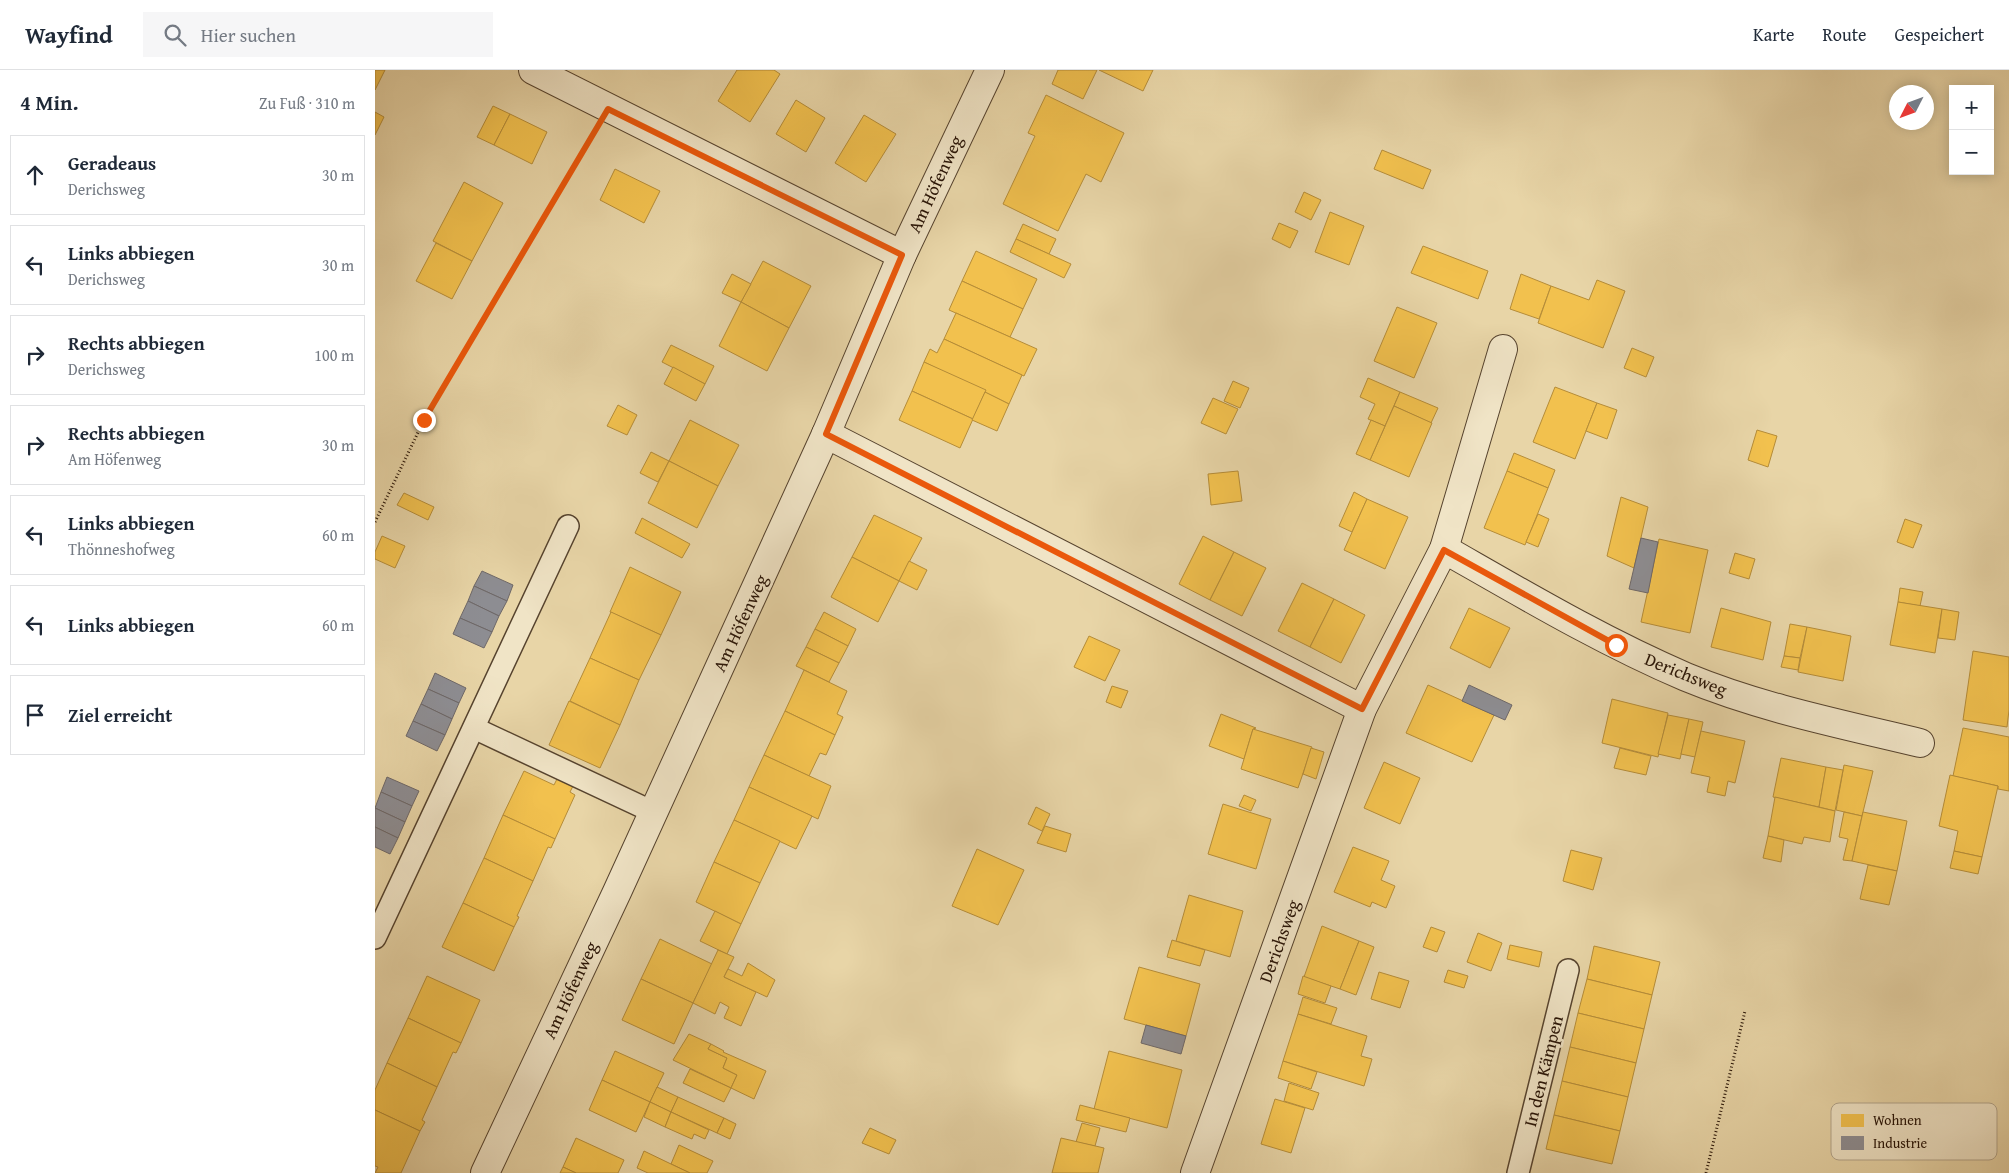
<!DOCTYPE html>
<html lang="de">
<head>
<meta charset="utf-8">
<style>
	body { margin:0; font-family:"Gentium Book Plus",serif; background:#f6f6f7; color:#1f2937 }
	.controls { position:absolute; right:15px; top:15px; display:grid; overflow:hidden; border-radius:0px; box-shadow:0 2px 12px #0003 }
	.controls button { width:45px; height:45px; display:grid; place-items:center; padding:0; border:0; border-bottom:1px solid #e0e1e3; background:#fff; color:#1f2937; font:25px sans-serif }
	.compass { position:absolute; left:1514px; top:15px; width:45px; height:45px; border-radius:50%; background:#fff; box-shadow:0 2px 12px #0003; rotate:228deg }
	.stop { position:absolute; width:15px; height:15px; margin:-11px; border:4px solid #ea580c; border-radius:50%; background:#fff }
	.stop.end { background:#ea580c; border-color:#fff; box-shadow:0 1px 5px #0008 }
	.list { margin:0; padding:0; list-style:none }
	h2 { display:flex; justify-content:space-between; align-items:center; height:65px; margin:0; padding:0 20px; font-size:21px }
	h2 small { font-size:16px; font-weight:400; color:#747a83 }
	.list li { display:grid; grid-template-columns:32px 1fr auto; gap:15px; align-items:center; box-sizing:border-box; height:80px; margin:0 10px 10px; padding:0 10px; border:1px solid #e0e1e3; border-radius:0px }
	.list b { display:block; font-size:19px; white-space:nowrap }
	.list p { margin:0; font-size:16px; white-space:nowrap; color:#747a83 }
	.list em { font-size:16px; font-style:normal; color:#747a83 }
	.icon { flex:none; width:28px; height:28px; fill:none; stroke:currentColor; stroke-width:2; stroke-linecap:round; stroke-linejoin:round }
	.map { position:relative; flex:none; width:1634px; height:1103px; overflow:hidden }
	header { display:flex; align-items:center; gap:30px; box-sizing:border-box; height:70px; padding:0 25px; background:#fff; border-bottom:1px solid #e0e1e3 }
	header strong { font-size:24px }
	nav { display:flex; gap:28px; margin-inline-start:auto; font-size:18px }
	.search { width:350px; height:45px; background:#f6f6f7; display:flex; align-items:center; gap:12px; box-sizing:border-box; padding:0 18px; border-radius:0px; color:#747a83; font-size:19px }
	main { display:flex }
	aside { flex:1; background:#fff }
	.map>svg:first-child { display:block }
	.homes { fill:#f2c14e; stroke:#b58c38 }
	.industry { fill:#8d8d92; stroke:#6e6868 }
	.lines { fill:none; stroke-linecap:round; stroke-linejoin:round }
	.service-casing { stroke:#56432e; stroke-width:24 }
	.minor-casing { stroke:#56432e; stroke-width:30 }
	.path { stroke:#261205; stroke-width:3; stroke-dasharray:1 2.5; stroke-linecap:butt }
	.service { stroke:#f0e4c6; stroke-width:21 }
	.minor { stroke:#f0e4c6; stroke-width:28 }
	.route { stroke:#ea580c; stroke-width:6 }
	.labels { text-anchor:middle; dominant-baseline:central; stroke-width:5; stroke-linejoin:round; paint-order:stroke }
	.street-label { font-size:18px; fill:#261205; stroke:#f0e4c6 }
	.key { fill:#f0e4c6; stroke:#b3a58c; stroke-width:1 }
	.key-label { font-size:14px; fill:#261205 }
</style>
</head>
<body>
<header>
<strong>Wayfind</strong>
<div class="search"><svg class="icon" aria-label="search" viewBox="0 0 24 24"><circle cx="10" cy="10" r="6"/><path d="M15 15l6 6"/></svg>Hier suchen</div>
<nav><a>Karte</a><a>Route</a><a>Gespeichert</a></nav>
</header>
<main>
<aside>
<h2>4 Min.<small>Zu Fuß · 310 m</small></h2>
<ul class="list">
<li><svg class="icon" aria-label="ahead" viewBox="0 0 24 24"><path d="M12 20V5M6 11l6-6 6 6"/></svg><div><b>Geradeaus</b><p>Derichsweg</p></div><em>30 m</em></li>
<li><svg class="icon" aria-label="left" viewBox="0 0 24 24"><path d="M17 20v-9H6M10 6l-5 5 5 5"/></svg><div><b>Links abbiegen</b><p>Derichsweg</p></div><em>30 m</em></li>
<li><svg class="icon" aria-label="right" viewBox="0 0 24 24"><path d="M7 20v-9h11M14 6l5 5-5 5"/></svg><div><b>Rechts abbiegen</b><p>Derichsweg</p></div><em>100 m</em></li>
<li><svg class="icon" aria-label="right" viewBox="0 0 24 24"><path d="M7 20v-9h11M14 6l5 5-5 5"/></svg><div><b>Rechts abbiegen</b><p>Am Höfenweg</p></div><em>30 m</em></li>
<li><svg class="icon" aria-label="left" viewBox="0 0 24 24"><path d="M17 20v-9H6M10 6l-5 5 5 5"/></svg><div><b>Links abbiegen</b><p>Thönneshofweg</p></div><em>60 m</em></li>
<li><svg class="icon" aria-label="left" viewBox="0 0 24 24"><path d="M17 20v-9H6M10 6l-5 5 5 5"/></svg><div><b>Links abbiegen</b></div><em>60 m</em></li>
<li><svg class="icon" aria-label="arrive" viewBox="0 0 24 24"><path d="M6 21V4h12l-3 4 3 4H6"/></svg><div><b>Ziel erreicht</b></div></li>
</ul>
</aside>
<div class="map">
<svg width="1634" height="1103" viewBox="0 0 1634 1103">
	<rect width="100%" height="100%" fill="#e8d5a7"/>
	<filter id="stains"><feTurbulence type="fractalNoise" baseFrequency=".004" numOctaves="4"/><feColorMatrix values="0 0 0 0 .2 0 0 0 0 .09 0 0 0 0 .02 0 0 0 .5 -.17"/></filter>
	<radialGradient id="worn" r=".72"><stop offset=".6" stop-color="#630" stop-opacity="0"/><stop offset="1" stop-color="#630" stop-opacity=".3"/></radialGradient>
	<g class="homes">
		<path d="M0 0H10L0 20Z"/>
		<path d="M362 0H399L405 4 375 52 343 31Z"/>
		<path d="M683 0H722L708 29 677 14Z"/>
		<path d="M724 0H778L768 21Z"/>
		<path d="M671 25 749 63 726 112 711 104 683 161 628 134 660 66 653 63Z"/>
		<path d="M421 30 450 48 431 82 401 64Z"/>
		<path d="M118 36 135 44 119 75 102 67Z"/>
		<path d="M0 42 9 47 0 65Z"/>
		<path d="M135 44 172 62 157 94 119 75Z"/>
		<path d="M489 45 521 64 491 112 460 93Z"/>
		<path d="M1007 80 1056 100 1048 119 999 99Z"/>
		<path d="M240 99 285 121 269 153 225 130Z"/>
		<path d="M89 112 128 133 97 191 58 171Z"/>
		<path d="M929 122 946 130 936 150 920 142Z"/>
		<path d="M955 142 989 156 974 195 940 182Z"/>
		<path d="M904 153 923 161 915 178 897 169Z"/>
		<path d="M648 154 681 169 674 184 641 169Z"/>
		<path d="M641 169 696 194 689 208 635 182Z"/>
		<path d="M61 173 97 191 77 229 41 211Z"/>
		<path d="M1048 176 1113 201 1103 229 1036 203Z"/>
		<path d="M601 181 662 209 648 239 587 211Z"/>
		<path d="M388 191 436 216 414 258 366 232Z"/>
		<path d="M357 204 376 214 366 232 347 223Z"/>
		<path d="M1146 204 1176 216 1164 249 1135 239Z"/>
		<path d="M1222 210 1250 221 1228 278 1163 253 1176 216 1214 230Z"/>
		<path d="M587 211 648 239 635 267 574 240Z"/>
		<path d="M366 232 414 258 392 301 344 276Z"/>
		<path d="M1022 237 1062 253 1039 308 999 291Z"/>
		<path d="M581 243 662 279 649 306 569 269Z"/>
		<path d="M569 269 647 305 634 334 549 292 555 279 562 283Z"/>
		<path d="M296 275 339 296 330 314 287 292Z"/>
		<path d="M1257 278 1279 287 1271 307 1249 298Z"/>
		<path d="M549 292 611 320 598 349 537 321Z"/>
		<path d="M298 297 330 314 321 331 289 314Z"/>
		<path d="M993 308 1025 322 1010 356 993 349 1000 334 985 327Z"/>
		<path d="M858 311 874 318 865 338 849 331Z"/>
		<path d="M1180 317 1222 333 1200 389 1158 372Z"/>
		<path d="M537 321 598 349 585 378 524 350Z"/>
		<path d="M610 322 634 334 622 361 597 350Z"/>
		<path d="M1025 322 1063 338 1056 353 1019 336Z"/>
		<path d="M838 328 863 339 851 364 826 353Z"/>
		<path d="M1222 333 1242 340 1232 369 1211 361Z"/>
		<path d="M243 335 262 345 252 365 232 356Z"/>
		<path d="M1019 336 1057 353 1034 407 995 390Z"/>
		<path d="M315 350 364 375 343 416 294 391Z"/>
		<path d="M996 350 1010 356 995 390 981 384Z"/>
		<path d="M1382 360 1402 366 1393 397 1373 390Z"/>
		<path d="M276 382 294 391 283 412 265 403Z"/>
		<path d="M1139 383 1180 400 1173 418 1132 401Z"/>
		<path d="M294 391 343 416 322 458 273 433Z"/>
		<path d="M863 401 867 431 836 435 833 404Z"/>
		<path d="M1132 401 1173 418 1150 475 1109 458Z"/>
		<path d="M979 422 992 429 977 462 964 456Z"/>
		<path d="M29 423 59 437 53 450 22 435Z"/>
		<path d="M1246 427 1273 437 1259 498 1232 486Z"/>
		<path d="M992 429 1033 447 1010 499 969 480Z"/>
		<path d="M1163 444 1174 449 1163 477 1151 472Z"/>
		<path d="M499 445 547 468 524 511 477 487Z"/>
		<path d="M267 448 315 474 307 488 260 463Z"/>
		<path d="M1530 449 1547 455 1538 478 1522 472Z"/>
		<path d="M7 466 30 476 20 498 0 489V482Z"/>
		<path d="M828 466 859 482 835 530 804 514Z"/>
		<path d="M1284 469 1333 480 1315 563 1266 552Z"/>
		<path d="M859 482 891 498 867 546 835 530Z"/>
		<path d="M1360 483 1380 489 1374 509 1354 503Z"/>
		<path d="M477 487 524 511 503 552 456 527Z"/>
		<path d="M534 491 552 500 542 520 524 511Z"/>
		<path d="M255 497 306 522 286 565 235 542Z"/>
		<path d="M927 513 959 529 935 577 903 561Z"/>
		<path d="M1525 518 1548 522 1545 536 1523 532Z"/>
		<path d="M959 529 990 545 966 593 935 577Z"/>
		<path d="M1523 532 1567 539 1560 583 1515 575Z"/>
		<path d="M1094 538 1135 558 1115 598 1075 578Z"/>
		<path d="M1346 538 1396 552 1388 590 1336 577Z"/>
		<path d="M1567 539 1584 542 1580 570 1563 568Z"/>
		<path d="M236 542 286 565 264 610 215 588Z"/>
		<path d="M449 542 481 559 473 576 440 559Z"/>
		<path d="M1415 554 1432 557 1425 588 1409 586Z"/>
		<path d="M1432 557 1476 566 1468 611 1423 602Z"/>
		<path d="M440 559 473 576 464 593 431 577Z"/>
		<path d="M714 566 745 580 730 611 699 597Z"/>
		<path d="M431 577 464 593 454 612 421 596Z"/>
		<path d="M1598 581 1634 587V640L1632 657 1588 650Z"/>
		<path d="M1409 586 1425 588 1423 600 1406 597Z"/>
		<path d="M215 588 264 610 245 655 195 631Z"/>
		<path d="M429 600 472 621 462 644 468 647 460 665 410 641Z"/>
		<path d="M1053 615 1119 645 1097 692 1031 663Z"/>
		<path d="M737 616 753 621 746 638 731 632Z"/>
		<path d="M1237 629 1293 643 1283 687 1227 673Z"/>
		<path d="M194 631 245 655 225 698 174 675Z"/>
		<path d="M410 641 460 665 451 685 445 683 434 706 389 685Z"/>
		<path d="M846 644 881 658 878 659 869 689 834 676Z"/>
		<path d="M1293 645 1314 649 1305 689 1283 684Z"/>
		<path d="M1314 649 1328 652 1320 687 1306 684Z"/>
		<path d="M1588 658 1634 667V721L1623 719V716L1578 706Z"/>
		<path d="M878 659 937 677 923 718 866 699Z"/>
		<path d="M1326 661 1370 671 1360 713 1353 711 1350 726 1332 722 1335 707 1316 703Z"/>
		<path d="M936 678 949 682 941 709 928 704Z"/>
		<path d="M1245 678 1276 686 1271 705 1239 698Z"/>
		<path d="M389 685 456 716 443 749 374 717Z"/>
		<path d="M1406 688 1451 697 1444 737 1398 727Z"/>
		<path d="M1009 692 1045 708 1025 754 989 738Z"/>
		<path d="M1469 695 1498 701 1487 746 1461 740Z"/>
		<path d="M1451 697 1468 700 1460 741 1444 737Z"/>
		<path d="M149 701 179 715 183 707 199 714 195 722 200 725 180 769 128 745Z"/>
		<path d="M1575 705 1623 716 1607 787 1579 781 1583 761 1564 756Z"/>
		<path d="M374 717 437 746 421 779 359 750Z"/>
		<path d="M869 725 881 730 876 741 864 736Z"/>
		<path d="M1400 727 1460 741 1455 772 1429 767 1427 774 1393 766Z"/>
		<path d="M848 734 896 749 881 799 833 784Z"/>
		<path d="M661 737 675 744 667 761 653 754Z"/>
		<path d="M1469 742 1487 746 1477 791 1468 790 1473 769 1464 767Z"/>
		<path d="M1488 742 1532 751 1522 801 1477 791Z"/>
		<path d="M128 745 180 769 176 778 173 777 158 811 109 788Z"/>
		<path d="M359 750 405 771 385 813 339 792Z"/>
		<path d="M670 756 696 764 691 782 662 773Z"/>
		<path d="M1393 766 1409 770 1406 792 1388 788Z"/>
		<path d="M978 777 1014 791 1006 810 1020 816 1011 838 997 832 995 837 959 822Z"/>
		<path d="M602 779 649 800 623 855 577 836Z"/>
		<path d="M1196 780 1227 788 1218 820 1188 811Z"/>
		<path d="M1579 781 1607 787 1603 804 1575 798Z"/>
		<path d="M109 788 158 811 142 846 144 847 139 857 88 833Z"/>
		<path d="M339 792 385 813 366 854 321 832Z"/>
		<path d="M1493 795 1522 801 1514 835 1485 829Z"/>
		<path d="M814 825 868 841 855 887 801 871Z"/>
		<path d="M88 833 139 857 119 901 67 877Z"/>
		<path d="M340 841 366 854 352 884 325 871Z"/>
		<path d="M947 856 984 871 965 919 929 907Z"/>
		<path d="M1056 857 1070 862 1062 882 1048 877Z"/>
		<path d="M1103 863 1127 873 1116 901 1092 892Z"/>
		<path d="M285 869 337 894 318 933 266 909Z"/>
		<path d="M797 870 830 880 825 896 792 887Z"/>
		<path d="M984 871 999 877 981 925 965 919Z"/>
		<path d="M1135 875 1167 882 1164 897 1132 889Z"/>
		<path d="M1219 876 1285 892 1277 925 1212 909Z"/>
		<path d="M343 880 359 887 349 907 381 922 366 956 349 948 354 937 345 932 340 944 318 933Z"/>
		<path d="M373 893 400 910 392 927 349 907 353 899 367 906Z"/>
		<path d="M764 897 825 914 811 966 749 949Z"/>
		<path d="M1073 900 1093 906 1089 918 1069 912Z"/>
		<path d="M1004 902 1034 911 1025 938 996 929Z"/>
		<path d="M52 906 105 930 86 973 33 948Z"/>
		<path d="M928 906 956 916 950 933 923 924Z"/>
		<path d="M266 909 318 933 299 974 247 950Z"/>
		<path d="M1212 909 1277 925 1269 959 1203 943Z"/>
		<path d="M928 927 962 938 956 954 923 944Z"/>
		<path d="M1203 943 1269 959 1261 993 1195 977Z"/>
		<path d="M923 944 992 966 986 986 997 989 989 1016 908 991Z"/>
		<path d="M33 948 86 973 81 983 78 982 62 1017 12 993Z"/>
		<path d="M314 964 336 974 333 979 352 988 348 998 362 1005 356 1018 298 990Z"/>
		<path d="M336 974 349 981 348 982 391 1001 379 1029 356 1018 362 1005 348 998 352 988 333 979Z"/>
		<path d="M1195 977 1261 993 1253 1027 1187 1011Z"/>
		<path d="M240 981 289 1003 275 1032 227 1010Z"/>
		<path d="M734 981 807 1000 792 1058 719 1039Z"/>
		<path d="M908 991 942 1002 936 1019 903 1008Z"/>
		<path d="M12 993 62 1017 47 1050 50 1052 45 1061 0 1040V1020Z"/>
		<path d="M315 999 356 1018 349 1032 308 1013Z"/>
		<path d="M227 1010 275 1032 261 1062 214 1040Z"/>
		<path d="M1187 1011 1253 1027 1245 1061 1179 1045Z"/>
		<path d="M914 1013 944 1023 938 1040 909 1031Z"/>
		<path d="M282 1017 303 1027 296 1042 275 1032Z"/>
		<path d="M303 1027 349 1048 342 1063 296 1042Z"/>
		<path d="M900 1029 930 1038 916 1083 886 1074Z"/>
		<path d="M275 1032 296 1042 290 1057 269 1047Z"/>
		<path d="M705 1035 755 1048 751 1062 701 1050Z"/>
		<path d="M0 1040 45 1061 26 1103H0L3 1097 0 1096Z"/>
		<path d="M296 1042 334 1060 330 1069 319 1064 317 1069 290 1057Z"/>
		<path d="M1179 1045 1245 1061 1237 1094 1171 1079Z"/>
		<path d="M349 1048 361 1054 355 1069 342 1063Z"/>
		<path d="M707 1053 725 1058 720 1076 701 1072Z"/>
		<path d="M495 1058 521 1070 514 1084 487 1073Z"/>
		<path d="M201 1068 249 1090 243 1103H201L188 1097Z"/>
		<path d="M686 1068 729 1078 723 1103H677Z"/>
		<path d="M304 1075 338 1091 332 1103H315L296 1094Z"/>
		<path d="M269 1081 296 1094 315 1103H273L262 1098Z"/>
		<path d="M188 1097 201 1103H185Z"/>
	</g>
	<g class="industry">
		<path d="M1266 468 1283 472 1273 523 1254 519Z"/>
		<path d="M107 501 138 515 132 531 99 516Z"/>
		<path d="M99 516 132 531 124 546 93 531Z"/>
		<path d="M93 531 124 546 117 562 85 548Z"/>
		<path d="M85 548 117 562 109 578 78 564Z"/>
		<path d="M60 603 91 618 84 633 53 619Z"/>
		<path d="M1094 615 1137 635 1130 650 1087 631Z"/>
		<path d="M53 619 84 633 77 649 46 634Z"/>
		<path d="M46 634 77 649 70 665 38 651Z"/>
		<path d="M38 651 70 665 62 681 31 666Z"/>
		<path d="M12 707 44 721 37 736 6 722Z"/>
		<path d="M6 722 37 736 30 752 0 738Z"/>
		<path d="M0 738 30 752 23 768 0 757Z"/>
		<path d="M0 757 23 768 15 784 0 777Z"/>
		<path d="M771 955 811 966 806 984 766 973Z"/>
	</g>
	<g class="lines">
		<g class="service-casing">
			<g id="service">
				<path d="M99 658 278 742"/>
				<path d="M0 868 193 456"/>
				<path d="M1143 1103 1193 900"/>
			</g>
		</g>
		<g class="minor-casing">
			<g id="minor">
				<path d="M158 0 527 185"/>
				<path d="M451 364 987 639"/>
				<path d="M1069 479C1148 524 1227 571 1311 607 1386 638 1466 654 1545 673"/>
				<path d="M110 1103 242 822 451 364 527 185 615 0"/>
				<path d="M820 1103 987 639 1069 479 1128 279"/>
			</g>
		</g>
		<g class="path">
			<path d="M0 452 49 350 216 67"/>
			<path d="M1331 1103 1370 941"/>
		</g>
		<use href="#service" class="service"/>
		<use href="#minor" class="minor"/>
	</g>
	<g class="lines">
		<path class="route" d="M49 350 233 39 527 185 451 364 987 639 1069 480 1241 575"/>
	</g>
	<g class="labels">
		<g class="street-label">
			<text transform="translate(560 114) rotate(-65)">Am Höfenweg</text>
			<text transform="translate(365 553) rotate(-65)">Am Höfenweg</text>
			<text transform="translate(1311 604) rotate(22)">Derichsweg</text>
			<text transform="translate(904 871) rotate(-70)">Derichsweg</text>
			<text transform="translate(195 920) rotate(-65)">Am Höfenweg</text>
			<text transform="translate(1168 1001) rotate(-76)">In den Kämpen</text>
		</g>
	</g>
	<rect x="1456" y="1033" width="166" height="57" rx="8" class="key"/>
	<rect x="1466" y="1044" width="23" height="13" fill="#f2c14e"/>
	<rect x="1466" y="1066" width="23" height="14" fill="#8d8d92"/>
	<g class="key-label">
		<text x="1498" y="1055">Wohnen</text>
		<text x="1498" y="1078">Industrie</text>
	</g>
	<rect width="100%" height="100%" filter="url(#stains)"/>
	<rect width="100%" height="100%" fill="url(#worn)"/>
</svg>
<div class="controls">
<button>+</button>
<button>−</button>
</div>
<svg class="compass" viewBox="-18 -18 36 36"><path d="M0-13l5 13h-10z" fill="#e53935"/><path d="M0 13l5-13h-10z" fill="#747a83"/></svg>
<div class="stop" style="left:1241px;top:575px"></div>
<div class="stop end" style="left:49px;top:350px"></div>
</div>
</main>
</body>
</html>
